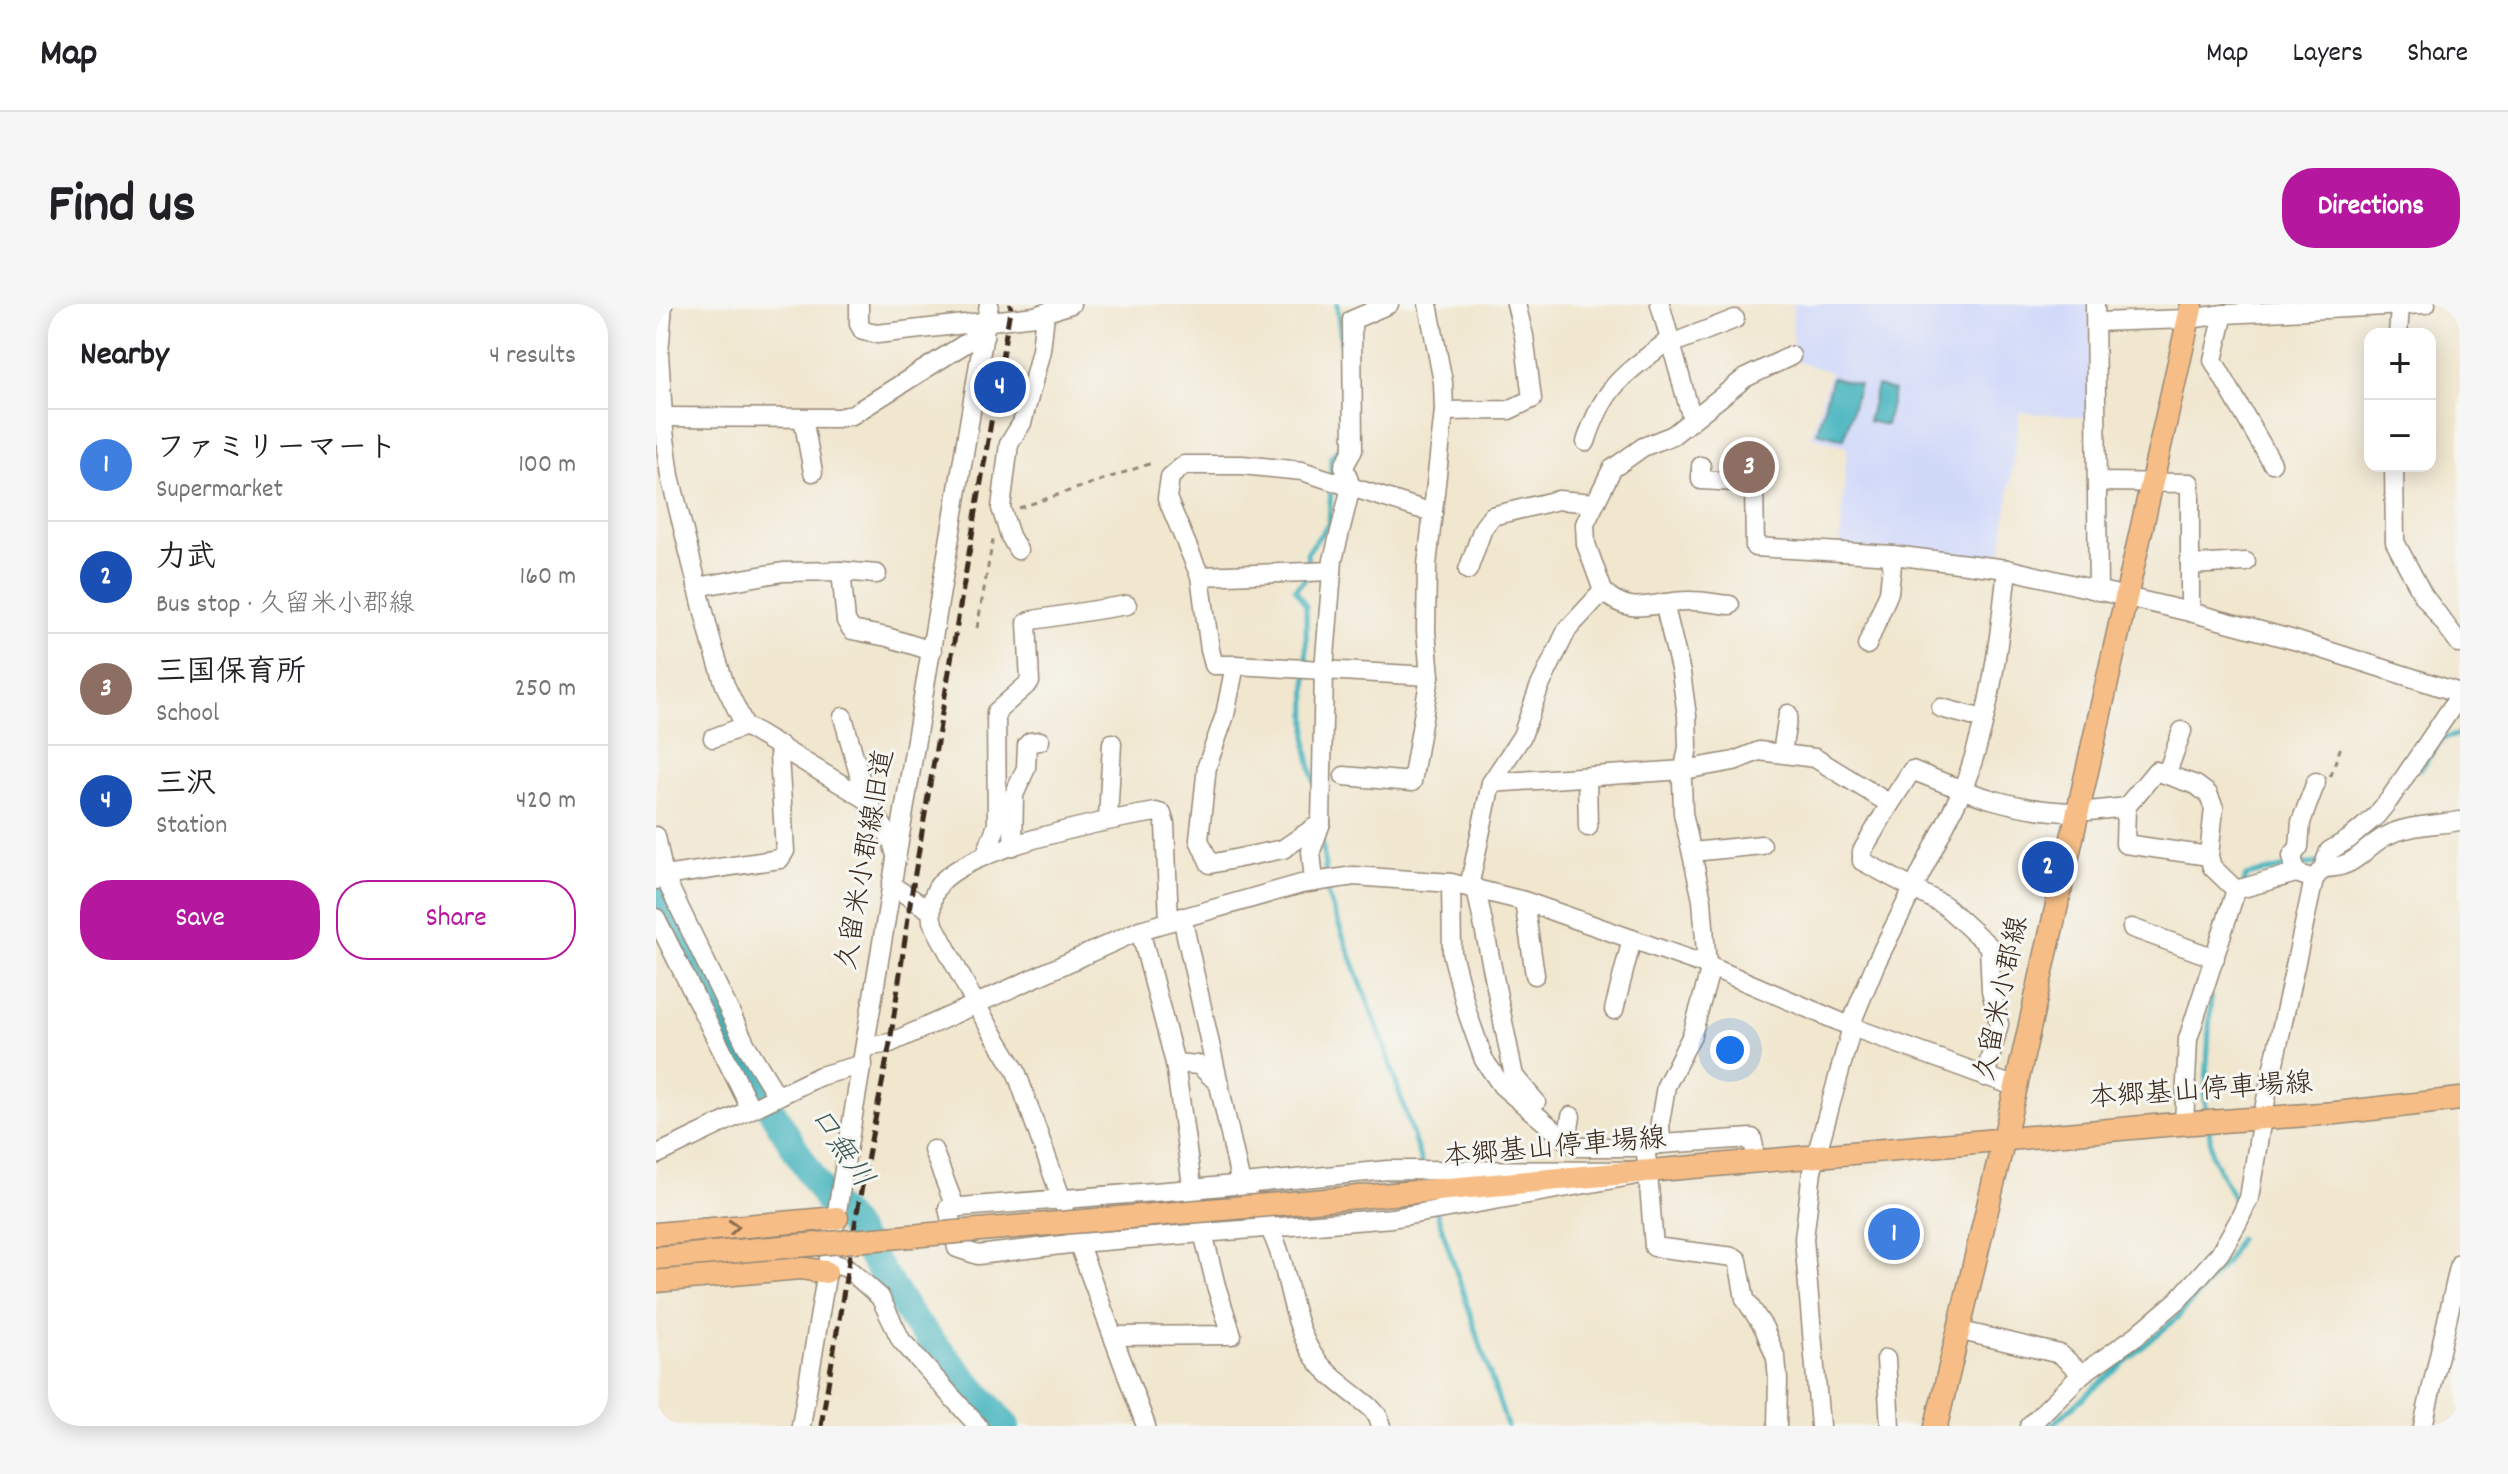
<!DOCTYPE html>
<html lang="en">
<head>
<meta charset="utf-8">
<style>
	body { margin:0; font-family:Dekko,"Klee One",sans-serif; background:#f6f6f6; color:#202124 }
	.controls { position:absolute; right:24px; top:24px; display:grid; overflow:hidden; border-radius:16px; box-shadow:0 4px 20px #0003 }
	.controls button { width:72px; height:72px; display:grid; place-items:center; padding:0; border:0; border-bottom:2px solid #e0e0e0; background:#fff; color:#202124; font:40px sans-serif }
	.you { position:absolute; left:1074px; top:746px; width:28px; height:28px; margin:-20px; border:6px solid #fff; border-radius:50%; background:#1a73e8; box-shadow:0 0 0 12px #1a73e833 }
	.badge { display:grid; place-items:center; width:52px; height:52px; border-radius:50%; background:#b5179e; color:#fff; font-size:26px; font-weight:700 }
	.pin { position:absolute; translate:-50% -50%; border:4px solid #fff; box-shadow:0 2px 8px #0006 }
	.list { margin:0; padding:0; list-style:none }
	h2 { display:flex; justify-content:space-between; align-items:center; height:104px; margin:0; padding:0 32px; font-size:34px }
	h2 small { font-size:26px; font-weight:400; color:#757577 }
	.list li { display:grid; grid-template-columns:52px 1fr auto; gap:24px; align-items:center; box-sizing:border-box; height:112px; padding:0 32px; border-top:2px solid #e0e0e0 }
	.list b { display:block; font-size:30px; white-space:nowrap }
	.list p { margin:0; font-size:26px; white-space:nowrap; color:#757577 }
	.list em { font-size:26px; font-style:normal; color:#757577 }
	.actions { display:flex; gap:16px; padding:24px 32px }
	.actions a { flex:1; padding:18px 0; border:2px solid #b5179e; border-radius:32px; text-align:center; font-size:28px; color:#b5179e }
	.actions .main { background:#b5179e; color:#fff }
	.map { position:relative; flex:none; width:1804px; height:1122px; overflow:hidden; border-radius:32px }
	header { display:flex; align-items:center; gap:48px; box-sizing:border-box; height:112px; padding:0 40px; background:#fff; border-bottom:2px solid #e0e0e0 }
	header strong { font-size:38px }
	nav { display:flex; gap:44px; margin-inline-start:auto; font-size:28px }
	.intro { display:flex; align-items:center; justify-content:space-between; box-sizing:border-box; height:192px; padding:0 48px }
	h1 { margin:0; font-size:56px }
	.button { padding:20px 36px; border-radius:32px; background:#b5179e; color:#fff; font-size:28px; font-weight:700 }
	main { display:flex; gap:48px; padding:0 48px }
	aside { flex:1; background:#fff; border-radius:32px; box-shadow:0 4px 20px #0003 }
	.map>svg:first-child { display:block }
	.built { fill:#d1d9f9 }
	.water { fill:#43b3bd; stroke:#3f6e6e; stroke-width:2 }
	.lines { fill:none; stroke-linecap:round; stroke-linejoin:round }
	.stream { stroke:#43b3bd; stroke-width:5 }
	.river { stroke:#43b3bd; stroke-width:28 }
	.minor-casing { stroke:#968876; stroke-width:21 }
	.major-casing { stroke:#968876; stroke-width:25 }
	.path { stroke:#968876; stroke-width:3; stroke-dasharray:6 6; stroke-linecap:butt }
	.minor { stroke:#fff; stroke-width:18 }
	.major { stroke:#f6be86; stroke-width:22 }
	.rail { stroke:#3b2a1e; stroke-width:5; stroke-dasharray:12 6; stroke-linecap:butt }
	.major-bridge-casing { stroke:#968876; stroke-width:25; stroke-linecap:butt }
	.major-bridge { stroke:#f6be86; stroke-width:22 }
	.oneway { stroke:#8f6d4d }
	.labels { text-anchor:middle; dominant-baseline:central; stroke-width:6; stroke-linejoin:round; paint-order:stroke }
	.street-label { font-size:28px; fill:#3b2a1e; stroke:#f6f6f2 }
	.water-label { font-size:30px; font-style:italic; fill:#3e5a56; stroke:#f6f6f2 }
</style>
</head>
<body>
<header>
<strong>Map</strong>
<nav><a>Map</a><a>Layers</a><a>Share</a></nav>
</header>
<div class="intro"><h1>Find us</h1><a class="button">Directions</a></div>
<main>
<aside>
<h2>Nearby<small>4 results</small></h2>
<ul class="list">
<li><span class="badge" style="background:#3f7fe0">1</span><div><b>ファミリーマート</b><p>Supermarket</p></div><em>100 m</em></li>
<li><span class="badge" style="background:#1a4fb4">2</span><div><b>力武</b><p>Bus stop · 久留米小郡線</p></div><em>160 m</em></li>
<li><span class="badge" style="background:#8d6e63">3</span><div><b>三国保育所</b><p>School</p></div><em>250 m</em></li>
<li><span class="badge" style="background:#1a4fb4">4</span><div><b>三沢</b><p>Station</p></div><em>420 m</em></li>
</ul>
<div class="actions"><a class="main">Save</a><a>Share</a></div>
</aside>
<div class="map">
<svg width="1804" height="1122" viewBox="0 0 1804 1122">
	<rect width="100%" height="100%" fill="#f6f6f2"/>
	<filter id="ink" filterUnits="userSpaceOnUse"><feTurbulence type="fractalNoise" baseFrequency=".0125" numOctaves="2"/><feDisplacementMap in="SourceGraphic" scale="16" xChannelSelector="R" yChannelSelector="G"/><feConvolveMatrix kernelMatrix="1 2 1 2 8 2 1 2 1" color-interpolation-filters="sRGB"/></filter>
	<filter id="wash" filterUnits="userSpaceOnUse"><feTurbulence type="fractalNoise" baseFrequency=".006" numOctaves="4" result="noise"/><feDisplacementMap in="SourceGraphic" scale="32" xChannelSelector="R" yChannelSelector="G"/><feGaussianBlur stdDeviation="1.8" result="paint"/><feColorMatrix in="noise" values="0 0 0 0 0 0 0 0 0 0 0 0 0 0 0 0 0 1.4 0 .05"/><feComposite in="paint" operator="in"/></filter>
	<g filter="url(#wash)">
		<rect width="100%" height="100%" fill="#f1e6ce"/>
		<path class="built" d="M1137 0H1433L1437 114 1364 108 1345 249 1336 256 1184 242 1191 143 1155 133 1174 68 1139 57 1136 48Z"/>
		<g class="water">
			<path d="M1176 73 1203 81 1188 135 1161 128Z"/>
			<path d="M1221 82 1238 87 1230 121 1212 117Z"/>
		</g>
		<g class="lines">
			<g class="stream">
				<path d="M681 0 688 67"/>
				<path d="M675 172V153L691 135"/>
				<path d="M652 264 651 249 673 219 675 182"/>
				<path d="M651 273 639 285 650 302 651 445 658 478"/>
				<path d="M1765 465 1786 435 1804 430"/>
				<path d="M666 535 672 592 730 746 766 861"/>
				<path d="M1587 580 1590 572 1629 563 1662 559"/>
				<path d="M1551 811 1549 795 1555 693"/>
				<path d="M1553 825 1556 851 1582 904"/>
				<path d="M781 909 851 1122"/>
				<path d="M1394 1122 1523 1012 1570 958 1583 934"/>
			</g>
			<path class="river" d="M0 580 82 752 172 898 192 917 257 1016 350 1122"/>
		</g>
	</g>
	<g filter="url(#ink)">
		<g class="lines">
			<g class="minor-casing">
				<g id="minor">
					<path d="M7 0 3 50 8 127 14 172 56 340 69 381 89 422 210 495 236 537 240 552"/>
					<path d="M203 0V20L207 27 221 30 379 12 415 0"/>
					<path d="M1004 0 1036 115"/>
					<path d="M1439 0 1442 287"/>
					<path d="M1568 10 1557 56 1616 159"/>
					<path d="M1441 18 1532 15 1568 10 1770 0"/>
					<path d="M1742 30 1744 3"/>
					<path d="M1015 40 1079 15"/>
					<path d="M788 107 853 106 876 95 868 32 860 0"/>
					<path d="M8 113 181 114 196 111 315 36 328 33"/>
					<path d="M147 114 157 168"/>
					<path d="M930 138C948 81 968 71 1013 36"/>
					<path d="M1045 162V176L1098 179 1099 243 1237 251 1351 265 1534 308 1638 336 1804 389"/>
					<path d="M1738 162 1739 238 1767 291 1804 340"/>
					<path d="M1443 178 1534 179V308"/>
					<path d="M362 246 354 232 345 204 353 140 366 119 375 86 385 46 389 10"/>
					<path d="M1534 261 1590 258"/>
					<path d="M812 266 827 224 836 212 902 196 939 199"/>
					<path d="M185 267 221 270"/>
					<path d="M544 272 676 267"/>
					<path d="M41 283 127 268 185 267 190 317 196 326 231 333 276 347"/>
					<path d="M947 287C976 316 1001 295 1036 297 1049 297 1061 300 1074 301"/>
					<path d="M1008 299 1025 369 1031 412 1032 443 1026 476 1027 509 1046 596 1051 662"/>
					<path d="M1211 341 1233 288 1237 251"/>
					<path d="M579 361 774 372"/>
					<path d="M1285 404 1327 415"/>
					<path d="M187 413 210 495"/>
					<path d="M57 434 89 422"/>
					<path d="M1126 449 1132 410"/>
					<path d="M1511 469 1526 427"/>
					<path d="M688 472 756 478 774 372 770 327 771 261 788 107 787 78 772 0"/>
					<path d="M931 473 932 523"/>
					<path d="M835 479 1028 466 1078 457 1103 447 1159 454 1234 500 1206 547V557L1288 601 1333 642 1335 686 1343 720 1329 773"/>
					<path d="M1234 500 1256 466C1309 488 1361 508 1420 508 1436 507 1453 505 1470 503L1500 467 1540 481 1552 490 1558 504 1553 552 1556 563 1580 586"/>
					<path d="M1470 503 1469 540 1553 552"/>
					<path d="M452 516 456 439"/>
					<path d="M665 519 668 365 677 256 695 183 777 209"/>
					<path d="M0 532 8 572 90 741 121 792"/>
					<path d="M357 542 358 491 370 464 371 441 374 438 384 437"/>
					<path d="M1036 548 1106 541"/>
					<path d="M329 552 341 521 340 408 374 378 371 319 377 316 471 301"/>
					<path d="M1667 564C1700 564 1704 547 1728 533 1749 521 1780 521 1804 517"/>
					<path d="M1640 569 1636 552 1643 543 1645 518 1660 478"/>
					<path d="M0 576 8 572 124 555 129 547 123 452 125 442"/>
					<path d="M658 578 655 547 665 519 627 545 554 560 543 536 551 462 569 411 579 361H558L554 346 544 272 511 194 514 173 528 161H586L646 167 695 183 688 162 697 146 696 16 733 0"/>
					<path d="M795 579 796 649 812 711 828 756 846 782 911 837 921 843H989L992 866"/>
					<path d="M235 581 275 607"/>
					<path d="M813 583 835 479 866 432 883 384 911 326 947 287 930 240 929 220 956 165 987 143 1017 131 1089 74 1135 52"/>
					<path d="M820 584 858 772 880 798"/>
					<path d="M868 597 879 671"/>
					<path d="M526 613 585 880 592 890"/>
					<path d="M0 614 95 805"/>
					<path d="M1476 624 1559 654"/>
					<path d="M484 626 519 759 538 896"/>
					<path d="M958 706 976 635"/>
					<path d="M1194 722 1220 659 1306 487C1334 418 1343 339 1351 265"/>
					<path d="M210 743 234 739 484 626 645 580 698 572 795 579 868 597 1055 663 1196 723 1360 783"/>
					<path d="M519 759 543 761 564 781"/>
					<path d="M1528 820 1532 735 1580 586 1640 569 1658 575"/>
					<path d="M911 837 915 812"/>
					<path d="M1005 840 1096 834 1098 843"/>
					<path d="M989 843 1005 840 1004 818 1010 782 1036 731 1055 663"/>
					<path d="M277 846 299 903"/>
					<path d="M0 851 164 772 207 760"/>
					<path d="M732 866 1004 867 736 914 422 939 322 951 301 944 292 904 536 885Z"/>
					<path d="M992 869 998 943 1078 953 1082 956 1089 995 1108 1024 1120 1054 1122 1076 1121 1122"/>
					<path d="M408 902 360 767 320 701 276 617C275 607 275 595 280 586 299 545 456 515 500 508L506 510 509 520 513 617"/>
					<path d="M608 915C634 955 631 1008 655 1048 668 1070 695 1087 714 1103L722 1112 725 1122"/>
					<path d="M419 930 490 1122"/>
					<path d="M173 958 191 964 224 993 245 1036 322 1122"/>
					<path d="M1301 1026 1404 1050 1426 1070"/>
					<path d="M459 1032 576 1031 560 982 545 920"/>
					<path d="M1230 1055 1234 1122"/>
					<path d="M145 1122 333 0"/>
					<path d="M1164 1122 1148 935 1156 867 1196 723"/>
					<path d="M1373 1122 1426 1070 1481 1031 1522 996 1564 949 1582 918 1593 894 1606 814 1658 575 1667 564 1673 547 1693 535 1720 512 1733 496 1804 391"/>
					<path d="M1767 1122 1804 959"/>
				</g>
			</g>
			<g class="major-casing">
				<g id="major">
					<path d="M624 900 1509 821 1680 809 1804 795"/>
					<path d="M0 930 181 914"/>
					<path d="M0 977 144 964 170 968"/>
					<path d="M1280 1122 1360 783 1536 0"/>
				</g>
			</g>
			<g class="path">
				<path d="M363 204 496 159"/>
				<path d="M321 324 337 235"/>
				<path d="M1674 472 1686 440"/>
			</g>
			<use href="#minor" class="minor"/>
			<use href="#major" class="major"/>
			<path class="rail" d="M165 1122 202 903 234 739 255 593 355 0"/>
			<g class="major-bridge-casing">
				<path id="major-bridge" d="M0 954 624 900"/>
			</g>
			<use href="#major-bridge" class="major-bridge"/>
		</g>
		<defs><path id="oneway-chevron" d="M-2-3.5L2.5 0L-2 3.5" fill="none" stroke-width="1.6" stroke-linecap="round" stroke-linejoin="round" transform="scale(2)"/></defs>
		<use class="oneway" href="#oneway-chevron" transform="translate(78 923) rotate(-5)"/>
	</g>
	<g class="labels">
		<g class="street-label">
			<text transform="translate(212 556) rotate(-80)">久留米小郡線旧道</text>
			<text transform="translate(1348 695) rotate(-78)">久留米小郡線</text>
			<text transform="translate(1545 789) rotate(-4)">本郷基山停車場線</text>
			<text transform="translate(899 846) rotate(-5)">本郷基山停車場線</text>
		</g>
		<g class="water-label">
			<text transform="translate(183 845) rotate(56)">口無川</text>
		</g>
	</g>
</svg>
<div class="controls">
<button>+</button>
<button>−</button>
</div>
<div class="you"></div>
<div class="pin badge" style="left:1238px;top:930px;background:#3f7fe0">1</div>
<div class="pin badge" style="left:1392px;top:563px;background:#1a4fb4">2</div>
<div class="pin badge" style="left:1093px;top:163px;background:#8d6e63">3</div>
<div class="pin badge" style="left:344px;top:83px;background:#1a4fb4">4</div>
</div>
</main>
</body>
</html>
